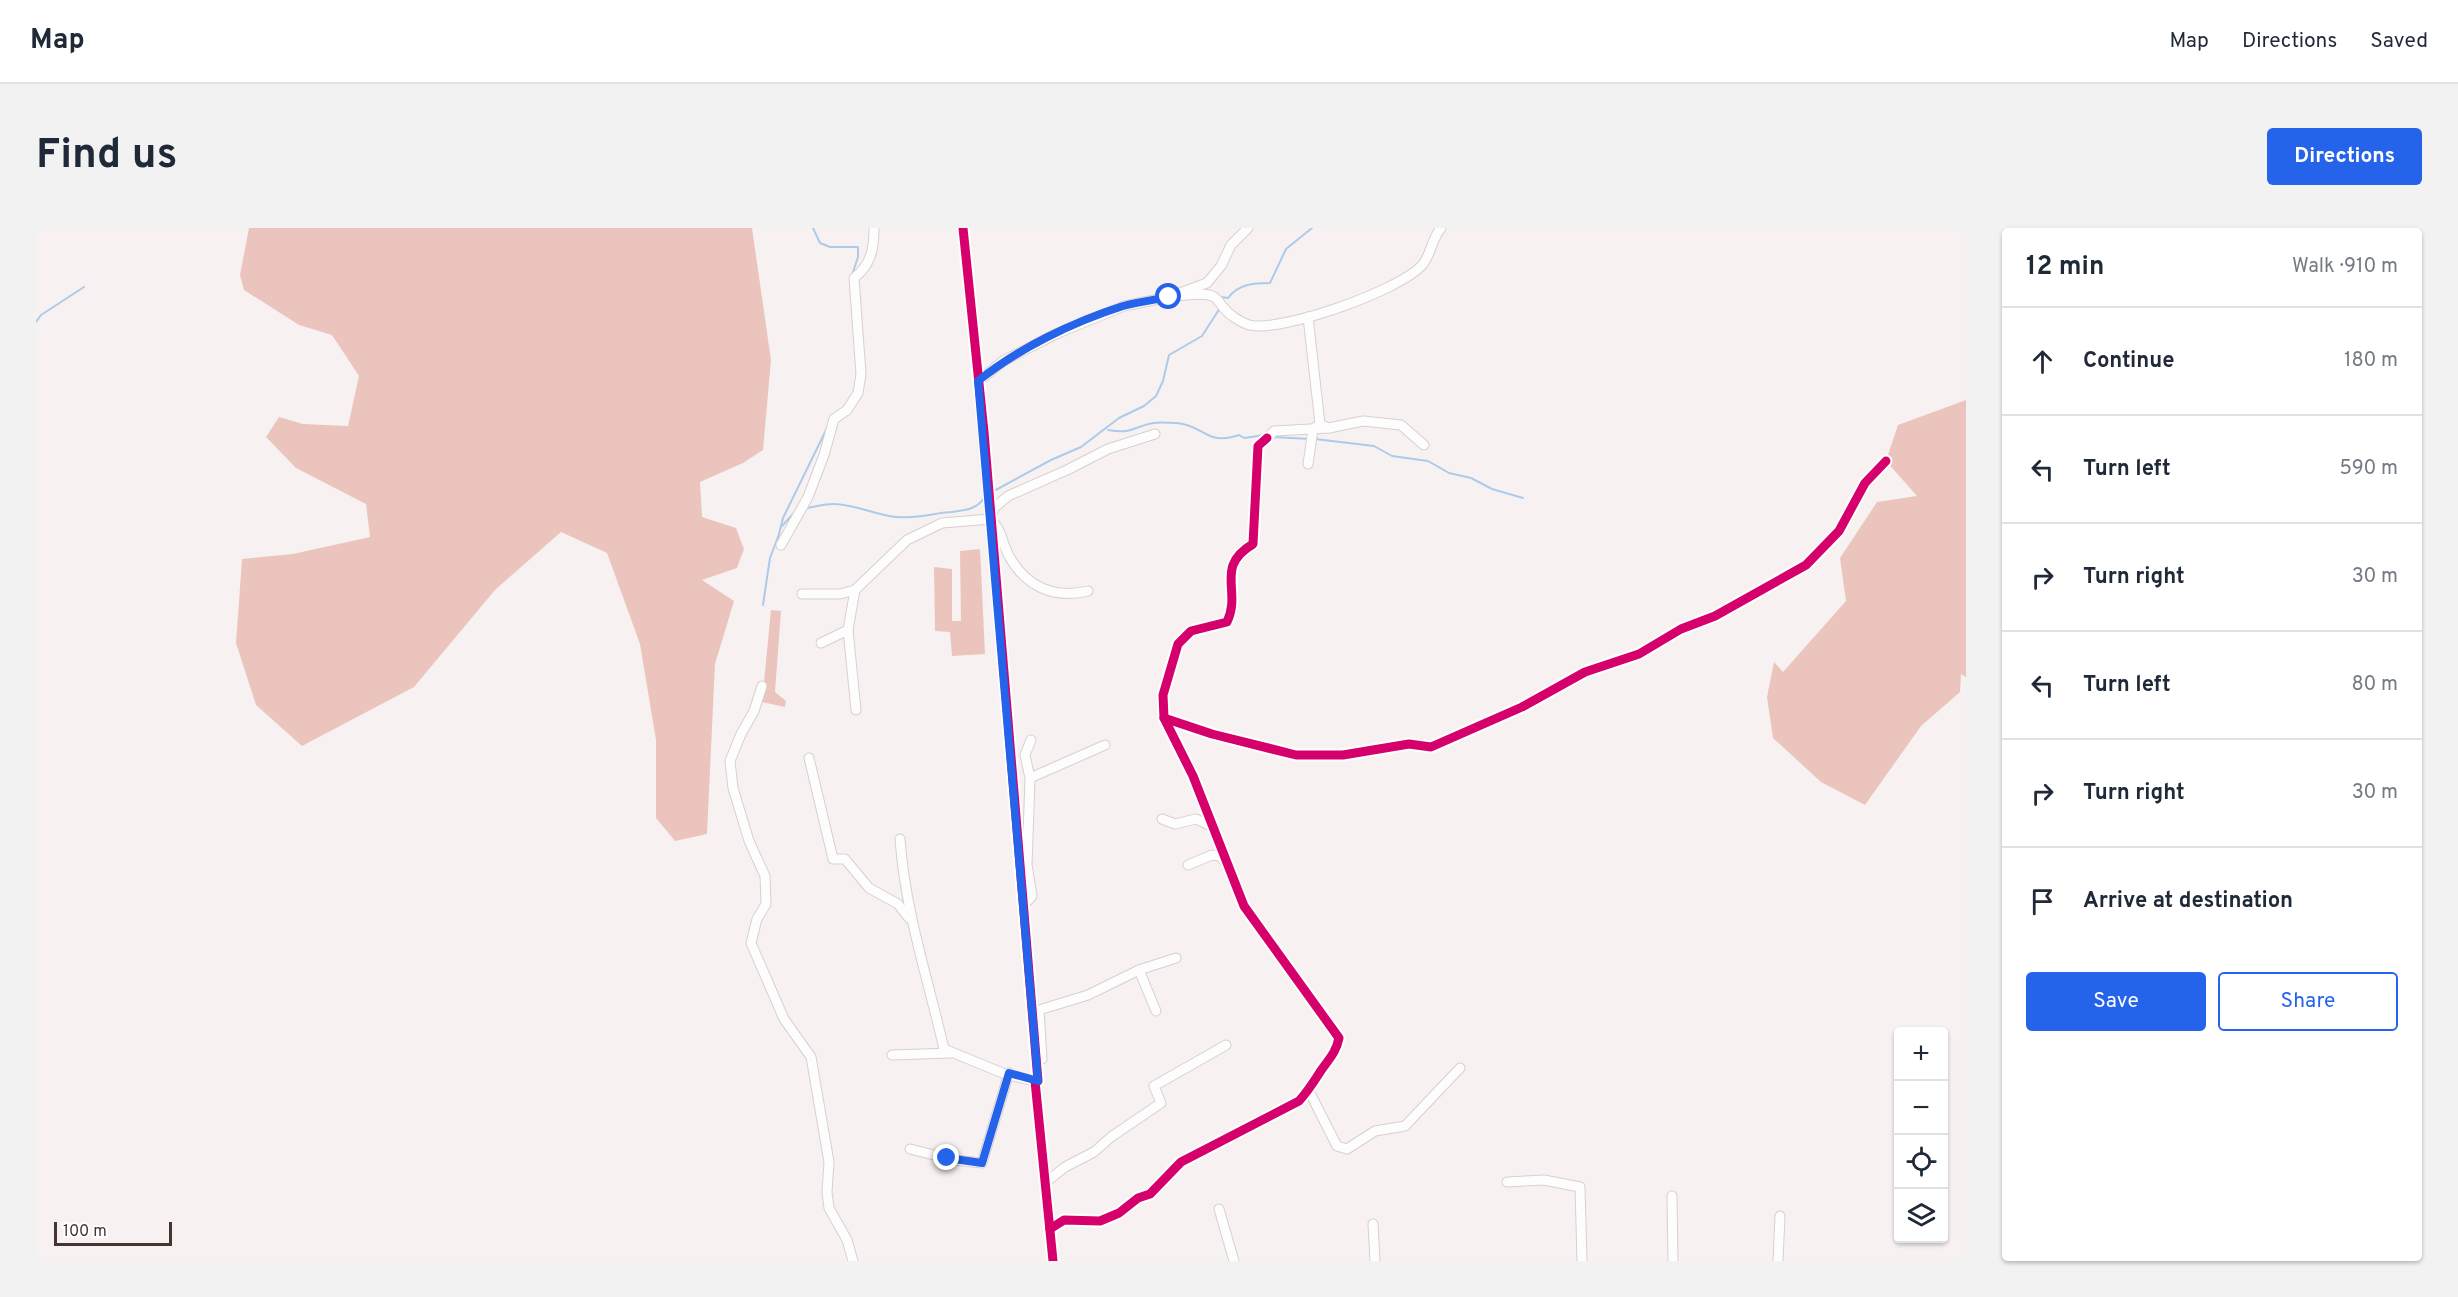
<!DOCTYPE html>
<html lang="en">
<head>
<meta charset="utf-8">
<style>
	body { margin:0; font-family:Overpass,sans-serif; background:#f2f2f3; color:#1f2937 }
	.controls { position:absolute; right:18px; bottom:18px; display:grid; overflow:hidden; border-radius:6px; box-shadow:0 2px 4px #0004 }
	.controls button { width:54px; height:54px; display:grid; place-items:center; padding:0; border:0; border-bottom:2px solid #e0e1e3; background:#fff; color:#1f2937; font:30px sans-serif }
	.scale { position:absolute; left:18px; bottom:15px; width:118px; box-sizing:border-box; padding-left:6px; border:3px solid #453531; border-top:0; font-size:16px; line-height:21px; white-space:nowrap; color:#453531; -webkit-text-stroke:4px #fff; paint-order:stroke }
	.stop { position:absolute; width:18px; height:18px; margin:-14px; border:4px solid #2563eb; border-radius:50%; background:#fff }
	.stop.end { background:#2563eb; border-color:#fff; box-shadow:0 2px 6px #0008 }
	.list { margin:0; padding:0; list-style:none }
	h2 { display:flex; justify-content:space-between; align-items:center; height:78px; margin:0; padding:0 24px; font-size:26px }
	h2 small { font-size:20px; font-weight:400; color:#747a83 }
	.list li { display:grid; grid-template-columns:39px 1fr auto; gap:18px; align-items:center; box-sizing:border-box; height:108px; padding:0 24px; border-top:2px solid #e0e1e3 }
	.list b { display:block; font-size:22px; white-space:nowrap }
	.list em { font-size:20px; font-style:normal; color:#747a83 }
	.actions { display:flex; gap:12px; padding:18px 24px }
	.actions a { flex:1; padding:14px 0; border:2px solid #2563eb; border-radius:6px; text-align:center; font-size:21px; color:#2563eb }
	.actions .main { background:#2563eb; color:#fff }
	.icon { flex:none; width:33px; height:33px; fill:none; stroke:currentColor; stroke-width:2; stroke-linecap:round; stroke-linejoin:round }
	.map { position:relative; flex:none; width:1930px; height:1033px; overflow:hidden; border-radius:6px }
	header { display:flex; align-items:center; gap:36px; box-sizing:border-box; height:84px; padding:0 30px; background:#fff; border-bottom:2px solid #e0e1e3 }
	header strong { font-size:28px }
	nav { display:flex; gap:33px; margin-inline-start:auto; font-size:21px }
	.intro { display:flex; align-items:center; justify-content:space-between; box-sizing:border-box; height:144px; padding:0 36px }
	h1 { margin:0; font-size:42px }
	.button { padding:15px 27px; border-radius:6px; background:#2563eb; color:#fff; font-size:21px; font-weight:700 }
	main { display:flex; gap:36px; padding:0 36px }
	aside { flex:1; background:#fff; border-radius:6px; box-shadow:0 2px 4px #0004 }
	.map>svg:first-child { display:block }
	.forest { fill:#ebc5bd }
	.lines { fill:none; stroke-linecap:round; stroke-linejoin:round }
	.stream { stroke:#adcaea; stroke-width:2 }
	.minor-casing { stroke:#d9cfcd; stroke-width:11 }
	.minor { stroke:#fefdfd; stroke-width:9 }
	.cycleway-casing { stroke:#fff; stroke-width:13 }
	.cycleway { stroke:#d6006c; stroke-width:9 }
	.route { stroke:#2563eb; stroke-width:8 }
</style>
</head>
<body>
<header>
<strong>Map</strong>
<nav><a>Map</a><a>Directions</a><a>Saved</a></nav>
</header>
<div class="intro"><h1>Find us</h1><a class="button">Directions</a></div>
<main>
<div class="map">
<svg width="1930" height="1033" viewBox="0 0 1930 1033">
	<rect width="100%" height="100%" fill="#f7f2f1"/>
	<g class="forest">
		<path d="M213 0H716L735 132 727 222 707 235 664 254 666 289 700 300 708 321 701 340 666 352 698 373 679 436 671 606 639 613 620 590V512L604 416 571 325 525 304 459 362 378 459 266 518 220 477 200 415 206 331 257 326 334 309 330 276 260 240 230 209 243 189 267 196 312 198 323 148 296 107 263 97 208 62 204 47Z"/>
		<path d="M1930 172V449L1925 446 1924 464 1885 498 1829 577 1785 554 1737 510 1731 469 1738 434 1747 444 1810 373 1804 330 1841 274 1881 268 1850 233 1862 197Z"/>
		<path d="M944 321 949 426 916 428 914 404 899 403 898 339 916 341V393H925L924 323Z"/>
		<path d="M735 382 745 383 739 464 750 473 749 479 726 474Z"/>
	</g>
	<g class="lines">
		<g class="stream">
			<path d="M777 0 784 15 794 19H822V29L816 47"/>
			<path d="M1184 69 1192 70C1202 56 1218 55 1234 55L1250 21 1276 0"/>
			<path d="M0 94 5 87 48 59"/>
			<path d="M1072 202C1098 206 1096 199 1117 195 1124 194 1134 195 1141 195 1170 198 1169 218 1203 207L1208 210 1229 207"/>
			<path d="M1237 209 1274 211"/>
			<path d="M1279 211 1338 218 1356 228 1392 233 1413 245 1435 250 1456 261 1487 270"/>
			<path d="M956 264 1015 232 1045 219 1083 190 1108 178 1120 168 1127 153 1133 127 1166 108 1184 80"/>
			<path d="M769 280C778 279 788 276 797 276 819 276 839 287 860 289 880 291 897 285 916 284 929 282 940 282 948 270"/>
			<path d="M746 298 758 285"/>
			<path d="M961 308 966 366"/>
			<path d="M742 310 747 290 793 196"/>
			<path d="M727 377 734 330 742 309"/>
			<path d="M968 395 971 414"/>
		</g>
		<g class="minor-casing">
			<g id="minor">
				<path d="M927 0 948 204 1002 853H999L1017 1033"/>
				<path d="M1133 69C1144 68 1169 63 1178 69 1182 71 1184 76 1187 79 1193 87 1204 94 1213 97 1244 105 1366 62 1387 36 1395 26 1396 10 1405 0"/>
				<path d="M1272 89 1284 196 1293 200 1327 193 1365 197 1388 217"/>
				<path d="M943 153 967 133 1022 105 1088 78 1133 69 1171 55 1185 38 1195 17 1212 0"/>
				<path d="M1234 207 1238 203 1293 200"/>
				<path d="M1272 236 1277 201 1281 198"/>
				<path d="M955 289 958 280 972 268 1031 242 1072 221 1119 206"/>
				<path d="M745 317 772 269 788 227 798 191 811 182 822 165 825 146 818 50C835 37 838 21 838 0"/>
				<path d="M819 362 812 402 820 482"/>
				<path d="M766 366H804L819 362 871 312 906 295 954 291C969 306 964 312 973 328 990 359 1018 371 1052 363"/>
				<path d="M785 415 812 402"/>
				<path d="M726 458 718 483 705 506 694 533 697 560 713 613 729 648 730 676 721 691 715 715 748 791 775 829 793 934 791 964 793 980 811 1012 817 1033"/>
				<path d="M1128 490 1176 506 1260 527H1307L1373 516 1395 519 1486 479 1549 444 1603 426 1645 401 1679 388 1770 337 1803 303 1829 255 1850 233"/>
				<path d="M773 530 797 631H809L833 660 862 676 873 690"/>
				<path d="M994 550 1069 517"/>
				<path d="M1126 591 1139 596 1160 591 1177 599"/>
				<path d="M864 611C869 683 892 751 908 821L969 846 999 853"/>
				<path d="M1152 637 1176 627 1184 628 1189 634"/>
				<path d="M987 678 996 668 991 637 994 550 989 527 995 512"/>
				<path d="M1103 742 1120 783"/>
				<path d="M856 827 915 825"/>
				<path d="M1006 831 1003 782 1052 767 1103 742 1140 730"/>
				<path d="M1273 863 1301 918 1311 921 1339 903 1369 898 1424 840"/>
				<path d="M874 921 918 932 946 935 973 845"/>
				<path d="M1010 954 1029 939 1058 924 1075 909 1125 875 1118 858 1190 817"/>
				<path d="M1471 954 1508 952 1544 959 1546 1033"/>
				<path d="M1636 968 1637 1033"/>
				<path d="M1183 981 1198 1033"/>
				<path d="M1337 996 1339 1033"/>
				<path d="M1014 1001 1028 992 1064 993 1083 985 1102 970 1114 966 1145 934 1263 873C1272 863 1277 855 1284 844 1292 832 1300 825 1303 810L1208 678 1157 548 1128 490 1127 467 1142 416 1155 403 1191 394C1206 363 1178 339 1217 316L1222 218 1231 210"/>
				<path d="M1742 1033 1744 988"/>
			</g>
		</g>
		<use href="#minor" class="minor"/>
		<g class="cycleway-casing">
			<g id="cycleway">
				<path d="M927 0 948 204 1002 853H999L1017 1033"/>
				<path d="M1128 490 1176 506 1260 527H1307L1373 516 1395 519 1486 479 1549 444 1603 426 1645 401 1679 388 1770 337 1803 303 1829 255 1850 233"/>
				<path d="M1014 1001 1028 992 1064 993 1083 985 1102 970 1114 966 1145 934 1263 873C1272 863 1277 855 1284 844 1292 832 1300 825 1303 810L1208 678 1157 548 1128 490 1127 467 1142 416 1155 403 1191 394C1206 363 1178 339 1217 316L1222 218 1231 210"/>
			</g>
		</g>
		<use href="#cycleway" class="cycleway"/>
	</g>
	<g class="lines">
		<path class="route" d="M911 930 946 935 973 845 1002 853 942 153C983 120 1037 94 1087 78 1102 74 1118 72 1133 69"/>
	</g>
</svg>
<div class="controls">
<button>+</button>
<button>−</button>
<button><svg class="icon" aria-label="locate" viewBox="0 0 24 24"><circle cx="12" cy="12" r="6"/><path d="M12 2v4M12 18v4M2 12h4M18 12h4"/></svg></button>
<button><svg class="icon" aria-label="layers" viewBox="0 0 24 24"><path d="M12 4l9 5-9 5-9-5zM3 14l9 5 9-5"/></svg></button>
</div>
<div class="scale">100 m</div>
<div class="stop" style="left:1133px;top:69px"></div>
<div class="stop end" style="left:911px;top:930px"></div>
</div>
<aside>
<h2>12 min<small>Walk · 910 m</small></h2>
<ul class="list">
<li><svg class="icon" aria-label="ahead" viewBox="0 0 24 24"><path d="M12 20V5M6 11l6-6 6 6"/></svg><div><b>Continue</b></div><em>180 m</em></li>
<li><svg class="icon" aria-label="left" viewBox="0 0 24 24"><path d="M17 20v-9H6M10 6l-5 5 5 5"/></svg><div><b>Turn left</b></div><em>590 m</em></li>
<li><svg class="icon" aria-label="right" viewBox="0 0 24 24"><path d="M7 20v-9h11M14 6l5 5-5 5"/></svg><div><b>Turn right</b></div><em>30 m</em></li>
<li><svg class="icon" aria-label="left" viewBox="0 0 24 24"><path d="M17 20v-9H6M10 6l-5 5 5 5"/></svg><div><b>Turn left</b></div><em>80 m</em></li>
<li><svg class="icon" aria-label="right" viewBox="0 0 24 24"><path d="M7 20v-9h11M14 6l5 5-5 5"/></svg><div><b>Turn right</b></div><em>30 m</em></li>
<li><svg class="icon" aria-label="arrive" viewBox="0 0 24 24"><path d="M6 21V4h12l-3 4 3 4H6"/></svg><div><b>Arrive at destination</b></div></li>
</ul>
<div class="actions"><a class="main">Save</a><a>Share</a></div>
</aside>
</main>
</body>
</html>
